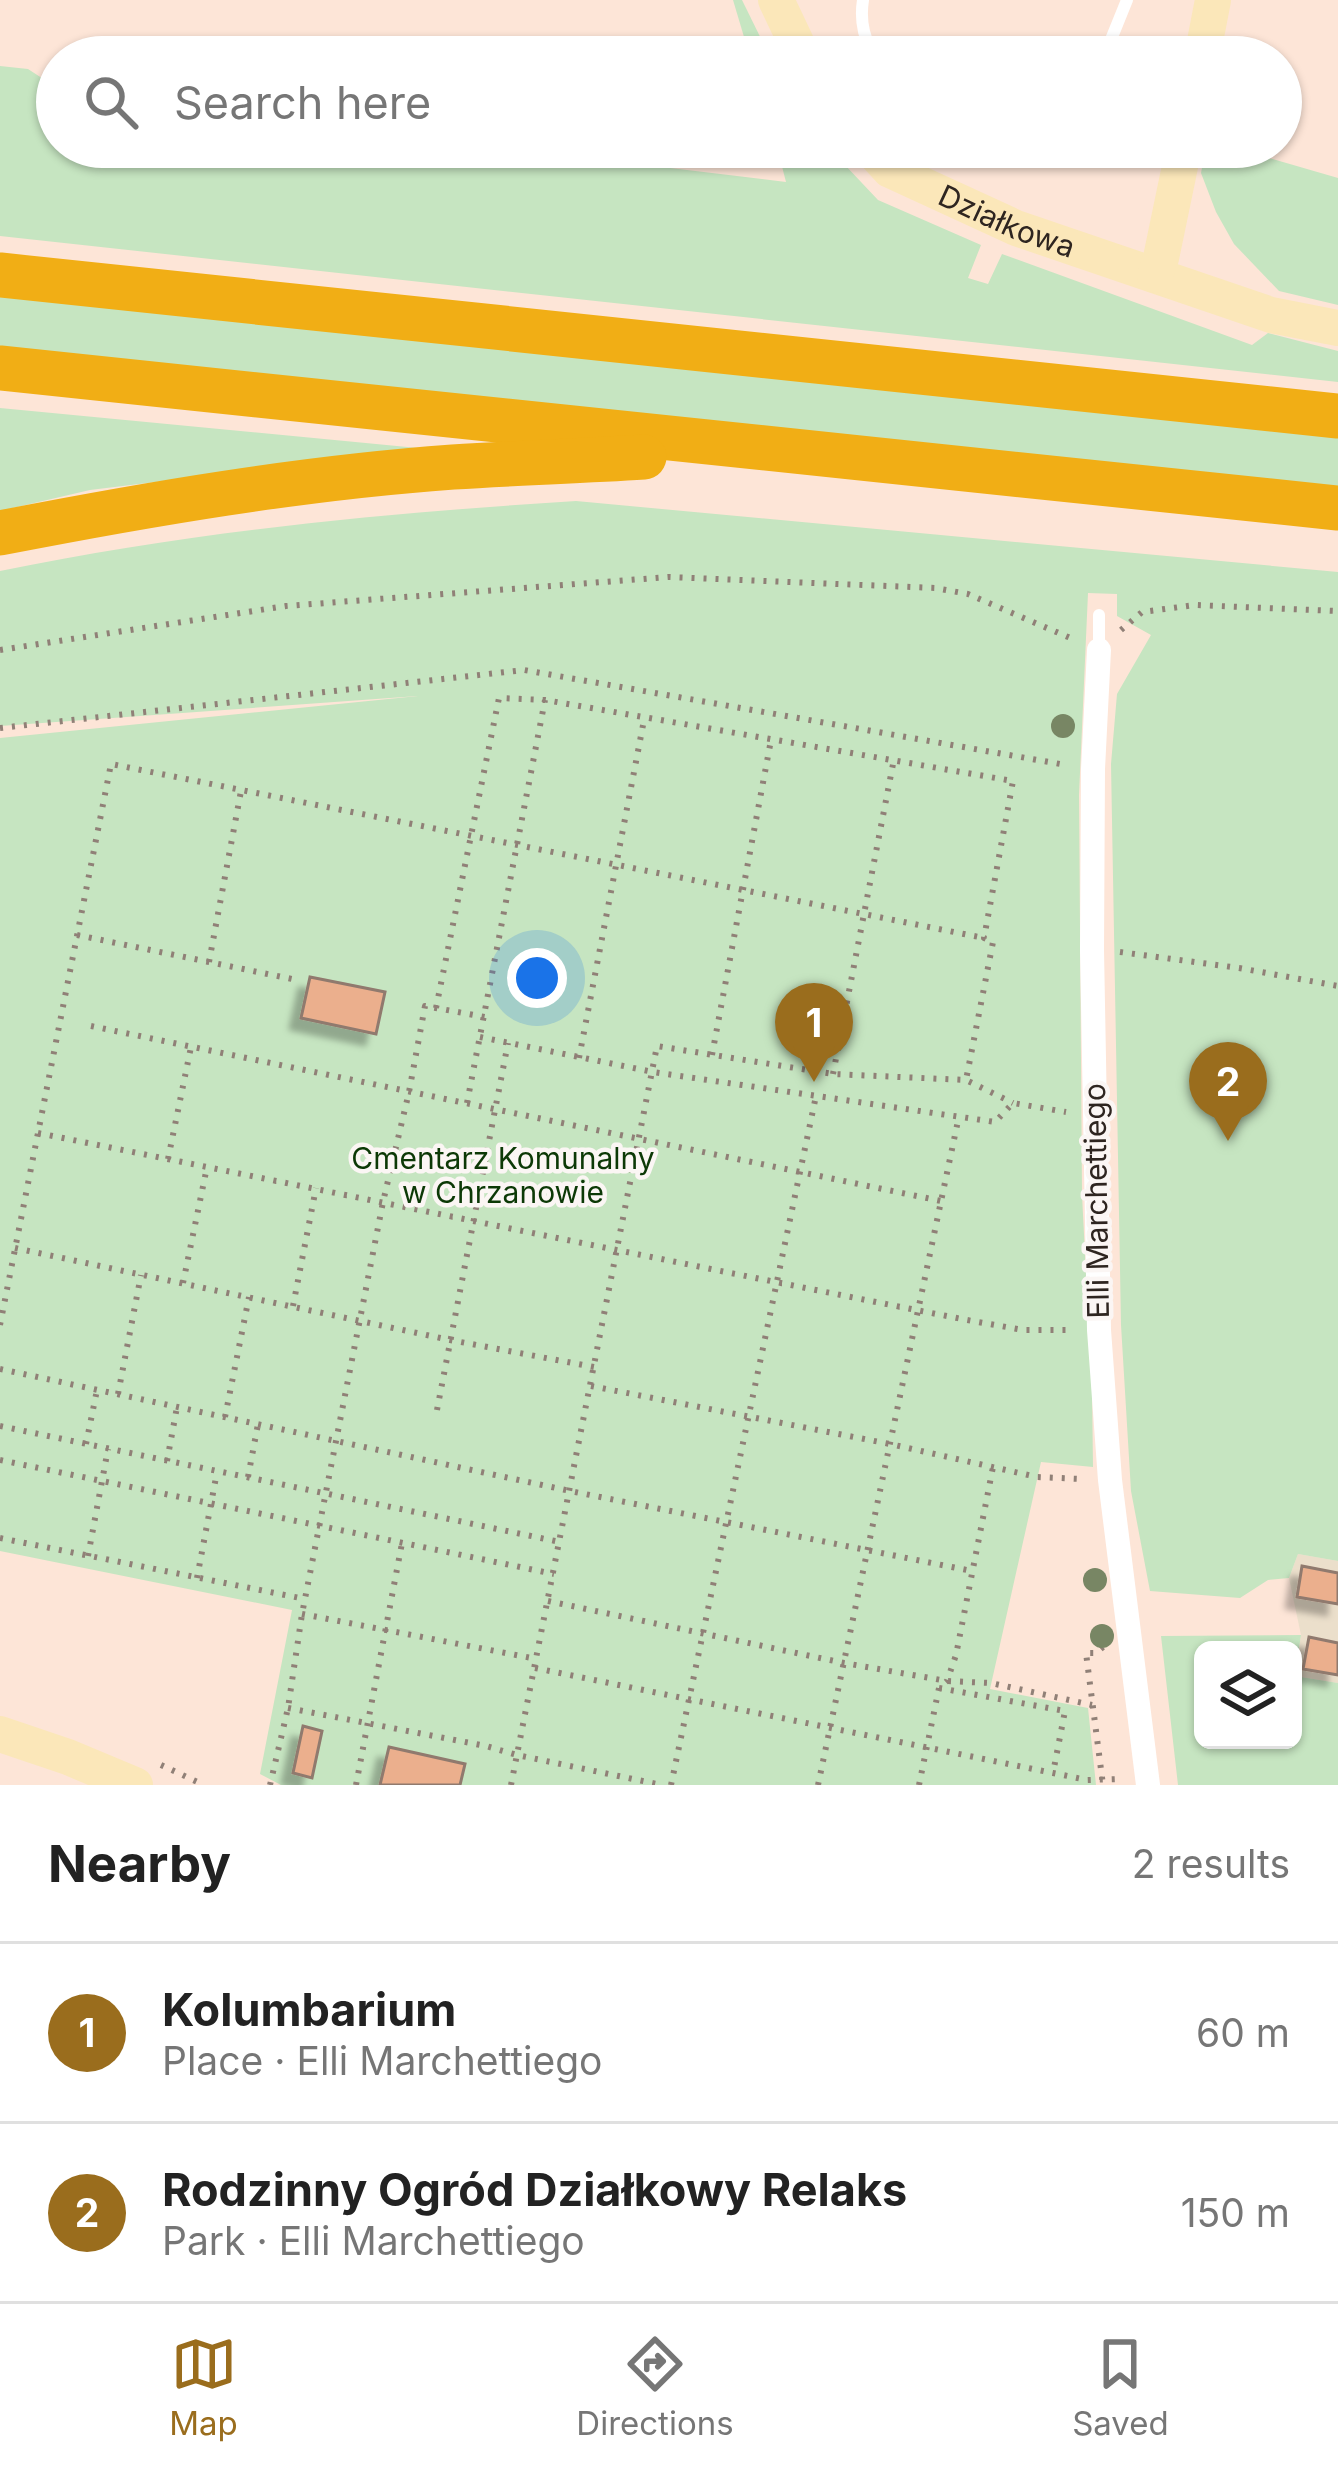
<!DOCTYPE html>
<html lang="en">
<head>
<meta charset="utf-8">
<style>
	body { margin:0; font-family:Inter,sans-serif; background:#f6f6f6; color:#222 }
	.controls { position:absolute; right:36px; bottom:36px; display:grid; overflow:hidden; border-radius:18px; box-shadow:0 3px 9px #0004 }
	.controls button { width:108px; height:108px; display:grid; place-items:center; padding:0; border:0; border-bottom:3px solid #e0e0e0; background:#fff; color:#222; font:60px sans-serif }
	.you { position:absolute; left:537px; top:978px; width:42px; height:42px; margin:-30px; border:9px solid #fff; border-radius:50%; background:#1a73e8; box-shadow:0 0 0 18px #1a73e833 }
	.badge { display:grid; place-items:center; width:78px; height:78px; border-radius:50%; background:#9a6d1d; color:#fff; font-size:39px; font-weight:700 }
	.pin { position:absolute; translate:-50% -99px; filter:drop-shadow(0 3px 6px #0008) }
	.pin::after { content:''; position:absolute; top:63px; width:42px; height:36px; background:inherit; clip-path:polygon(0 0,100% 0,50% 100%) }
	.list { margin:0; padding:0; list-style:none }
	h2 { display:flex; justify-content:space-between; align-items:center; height:156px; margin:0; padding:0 48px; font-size:51px }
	h2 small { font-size:39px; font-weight:400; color:#767676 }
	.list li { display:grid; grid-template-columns:78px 1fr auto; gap:36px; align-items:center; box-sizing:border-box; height:180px; padding:0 48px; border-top:3px solid #e0e0e0 }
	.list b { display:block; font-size:45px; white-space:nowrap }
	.list p { margin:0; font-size:39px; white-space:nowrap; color:#767676 }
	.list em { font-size:39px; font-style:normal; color:#767676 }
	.icon { flex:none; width:66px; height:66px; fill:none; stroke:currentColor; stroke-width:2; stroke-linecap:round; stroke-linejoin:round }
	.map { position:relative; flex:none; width:1338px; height:1785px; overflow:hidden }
	.search { position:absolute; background:#fff; box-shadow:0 3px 9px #0004; left:36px; right:36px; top:36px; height:132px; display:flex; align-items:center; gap:30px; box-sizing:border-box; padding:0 42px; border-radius:66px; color:#767676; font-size:45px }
	.sheet { height:516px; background:#fff }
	nav { display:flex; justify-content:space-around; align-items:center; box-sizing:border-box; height:168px; border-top:3px solid #e0e0e0; background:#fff; font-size:33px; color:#767676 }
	nav a { display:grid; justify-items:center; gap:6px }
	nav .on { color:#9a6d1d }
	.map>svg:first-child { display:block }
	.industrial { fill:#ebdfcb }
	.green { fill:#c6e5c1; fill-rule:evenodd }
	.building { fill:#ebaf8d; stroke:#907a6e; stroke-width:3; filter:url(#shadow) }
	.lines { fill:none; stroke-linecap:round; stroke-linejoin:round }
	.path { stroke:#908077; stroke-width:6; stroke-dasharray:3 9; stroke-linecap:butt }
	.lane { stroke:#fff; stroke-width:12 }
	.street { stroke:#fff; stroke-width:24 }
	.secondary { stroke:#fbe7b9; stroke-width:36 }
	.highway { stroke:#f1ae15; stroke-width:45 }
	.tree { fill:#788664 }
	.labels { text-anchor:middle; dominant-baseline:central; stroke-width:9; stroke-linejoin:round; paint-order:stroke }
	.street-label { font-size:30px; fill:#2e2520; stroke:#fbf6f4 }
	.park-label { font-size:30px; fill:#0c3906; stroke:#fbf6f4 }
</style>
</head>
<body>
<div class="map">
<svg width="1338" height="1785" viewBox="0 0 1338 1785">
	<defs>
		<filter id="shadow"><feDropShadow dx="-11" dy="11" stdDeviation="3" flood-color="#0004"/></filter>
	</defs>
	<rect width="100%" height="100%" fill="#fde5d7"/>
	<path class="industrial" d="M1298 1554 1338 1561V1683L1295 1676 1301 1635 1289 1578Z"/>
	<g class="green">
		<path d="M733 0H742L770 57H750Z"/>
		<path d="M0 66 28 69 57 88V147H496L786 182 777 147H828L878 200 981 245 968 278 988 284 1002 254 1252 345 1268 333 1338 351V382L0 236Z"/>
		<path d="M1206 147H1231L1338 178V305L1279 291 1234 244 1216 212 1201 173Z"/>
		<path d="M0 291 1338 431V487L0 347Z"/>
		<path d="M0 408 428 449 90 490 0 511Z"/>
		<path d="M576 501 1338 572V1561L1298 1554 1289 1578 1268 1580 1240 1598 1150 1591 1131 1491 1121 1325 1111 764 1117 694 1151 635 1117 616V594L1088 593 1079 795 1082 1195 1092 1391 1093 1467 1041 1462 990 1689 1088 1708 1096 1785H281L260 1774 292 1610 0 1551V738L418 696 0 726V571C189 532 383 513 576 501Z"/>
		<path d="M1301 1635 1295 1676 1338 1683V1785H1178L1161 1636ZM1203 1650H1293V1740H1203Z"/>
	</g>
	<g class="building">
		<path d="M310 977 385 992 376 1034 301 1018Z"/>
		<path d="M1302 1566 1338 1573V1604L1297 1597Z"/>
		<path d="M1309 1637 1338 1643V1675L1303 1669Z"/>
		<path d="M303 1726 322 1731 312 1778 293 1773Z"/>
		<path d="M389 1747 465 1764 460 1785H380Z"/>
	</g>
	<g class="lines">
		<g class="path">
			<path d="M1121 630 1142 612 1195 605 1338 611"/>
			<path d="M0 650 286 606 669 577 935 588 968 594 1075 640"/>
			<path d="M0 728 524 670 1066 765"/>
			<path d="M77 935 292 979"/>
			<path d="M1120 952 1239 968 1338 986"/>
			<path d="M209 962 241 791"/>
			<path d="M436 1008 499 698 545 700 1013 781 984 938 993 942 966 1080"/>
			<path d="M91 1026 941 1201"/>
			<path d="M480 1037 653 1072 995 1122 1013 1103 1066 1112"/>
			<path d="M712 1055 771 740"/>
			<path d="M579 1058 644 720"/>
			<path d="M833 1074 894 759"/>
			<path d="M467 1103 545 700"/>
			<path d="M38 1133C348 1195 657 1259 967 1320L1023 1330H1071"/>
			<path d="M168 1159 191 1047"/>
			<path d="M15 1248 450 1340 594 1367"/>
			<path d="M183 1283 207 1167"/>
			<path d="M293 1306 316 1188"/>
			<path d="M0 1325 111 764 984 938"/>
			<path d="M0 1369 570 1491 972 1571"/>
			<path d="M591 1386 890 1444 1037 1477 1082 1479"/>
			<path d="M118 1394 141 1275"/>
			<path d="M437 1410 508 1043"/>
			<path d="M225 1417 249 1297"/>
			<path d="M0 1426 560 1542"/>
			<path d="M86 1444 97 1390"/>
			<path d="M0 1460 554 1574"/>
			<path d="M167 1461 177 1407"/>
			<path d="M248 1477 258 1424"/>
			<path d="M0 1538 305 1599"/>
			<path d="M88 1556 108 1449"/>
			<path d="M197 1578 217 1472"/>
			<path d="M548 1601 844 1663 947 1681 991 1683 1092 1705"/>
			<path d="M302 1614 537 1659"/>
			<path d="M1103 1647 1096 1653H1086L1103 1785"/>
			<path d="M535 1668 1053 1773 1087 1780 1120 1779"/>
			<path d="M939 1688 1065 1711 1053 1773"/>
			<path d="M288 1708 486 1746 517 1755 662 1785"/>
			<path d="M161 1765 204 1785"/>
			<path d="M270 1785 288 1708 302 1614 383 1202 409 1092 425 1006 485 1017"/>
			<path d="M356 1785 402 1543"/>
			<path d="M511 1785 657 1046 833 1074 966 1080 1013 1103"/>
			<path d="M671 1785 816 1096"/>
			<path d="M818 1785 959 1116"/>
			<path d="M919 1785 939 1688 947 1681 956 1655 993 1467"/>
		</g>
		<g class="lane">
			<path d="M863 0C860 19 863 46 880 57"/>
			<path d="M1074 57 1110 42 1127 0"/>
			<path d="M1099 615V650"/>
		</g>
		<path class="street" d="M1099 650 1093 769 1092 950 1099 1330 1110 1480 1148 1785"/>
		<g class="secondary">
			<path d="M776 0 803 57"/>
			<path d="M1202 57 1213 0"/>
			<path id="s1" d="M869 147 890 170 1016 228 1271 315 1338 328"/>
			<path d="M1155 275 1161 258 1184 147"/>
			<path d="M0 1734 68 1757 135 1785"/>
		</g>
		<g class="highway">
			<path d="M0 275 1338 416"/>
			<path d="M0 368 1338 508"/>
			<path d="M0 533C149 504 301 478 453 467 516 463 580 461 644 457"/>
		</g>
	</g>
	<g class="tree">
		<circle cx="1063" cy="726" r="12"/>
		<circle cx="1095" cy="1580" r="12"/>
		<circle cx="1102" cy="1636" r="12"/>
	</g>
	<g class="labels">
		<g class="street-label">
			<text stroke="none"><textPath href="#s1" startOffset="159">Działkowa</textPath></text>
			<text transform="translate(1096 1201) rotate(-91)">Elli Marchettiego</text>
		</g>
		<g class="park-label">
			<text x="503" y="1158">Cmentarz Komunalny<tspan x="503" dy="34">w Chrzanowie</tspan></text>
		</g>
	</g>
</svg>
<div class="controls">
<button><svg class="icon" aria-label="layers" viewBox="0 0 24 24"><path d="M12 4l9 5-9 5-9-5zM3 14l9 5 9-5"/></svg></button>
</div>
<div class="you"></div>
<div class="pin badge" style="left:814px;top:1082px">1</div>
<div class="pin badge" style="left:1228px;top:1141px">2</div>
<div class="search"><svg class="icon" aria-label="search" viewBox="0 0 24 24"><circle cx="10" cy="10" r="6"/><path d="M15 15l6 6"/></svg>Search here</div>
</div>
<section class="sheet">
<h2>Nearby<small>2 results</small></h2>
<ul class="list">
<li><span class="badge">1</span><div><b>Kolumbarium</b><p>Place · Elli Marchettiego</p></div><em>60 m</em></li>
<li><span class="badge">2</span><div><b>Rodzinny Ogród Działkowy Relaks</b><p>Park · Elli Marchettiego</p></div><em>150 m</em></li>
</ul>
</section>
<nav>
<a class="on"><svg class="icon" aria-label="map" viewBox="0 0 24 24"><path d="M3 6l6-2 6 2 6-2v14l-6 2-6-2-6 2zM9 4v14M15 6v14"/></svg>Map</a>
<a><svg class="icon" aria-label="directions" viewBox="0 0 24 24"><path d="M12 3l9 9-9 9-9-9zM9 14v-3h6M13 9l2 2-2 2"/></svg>Directions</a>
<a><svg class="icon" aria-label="saved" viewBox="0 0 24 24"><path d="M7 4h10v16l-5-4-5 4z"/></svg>Saved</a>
</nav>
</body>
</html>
